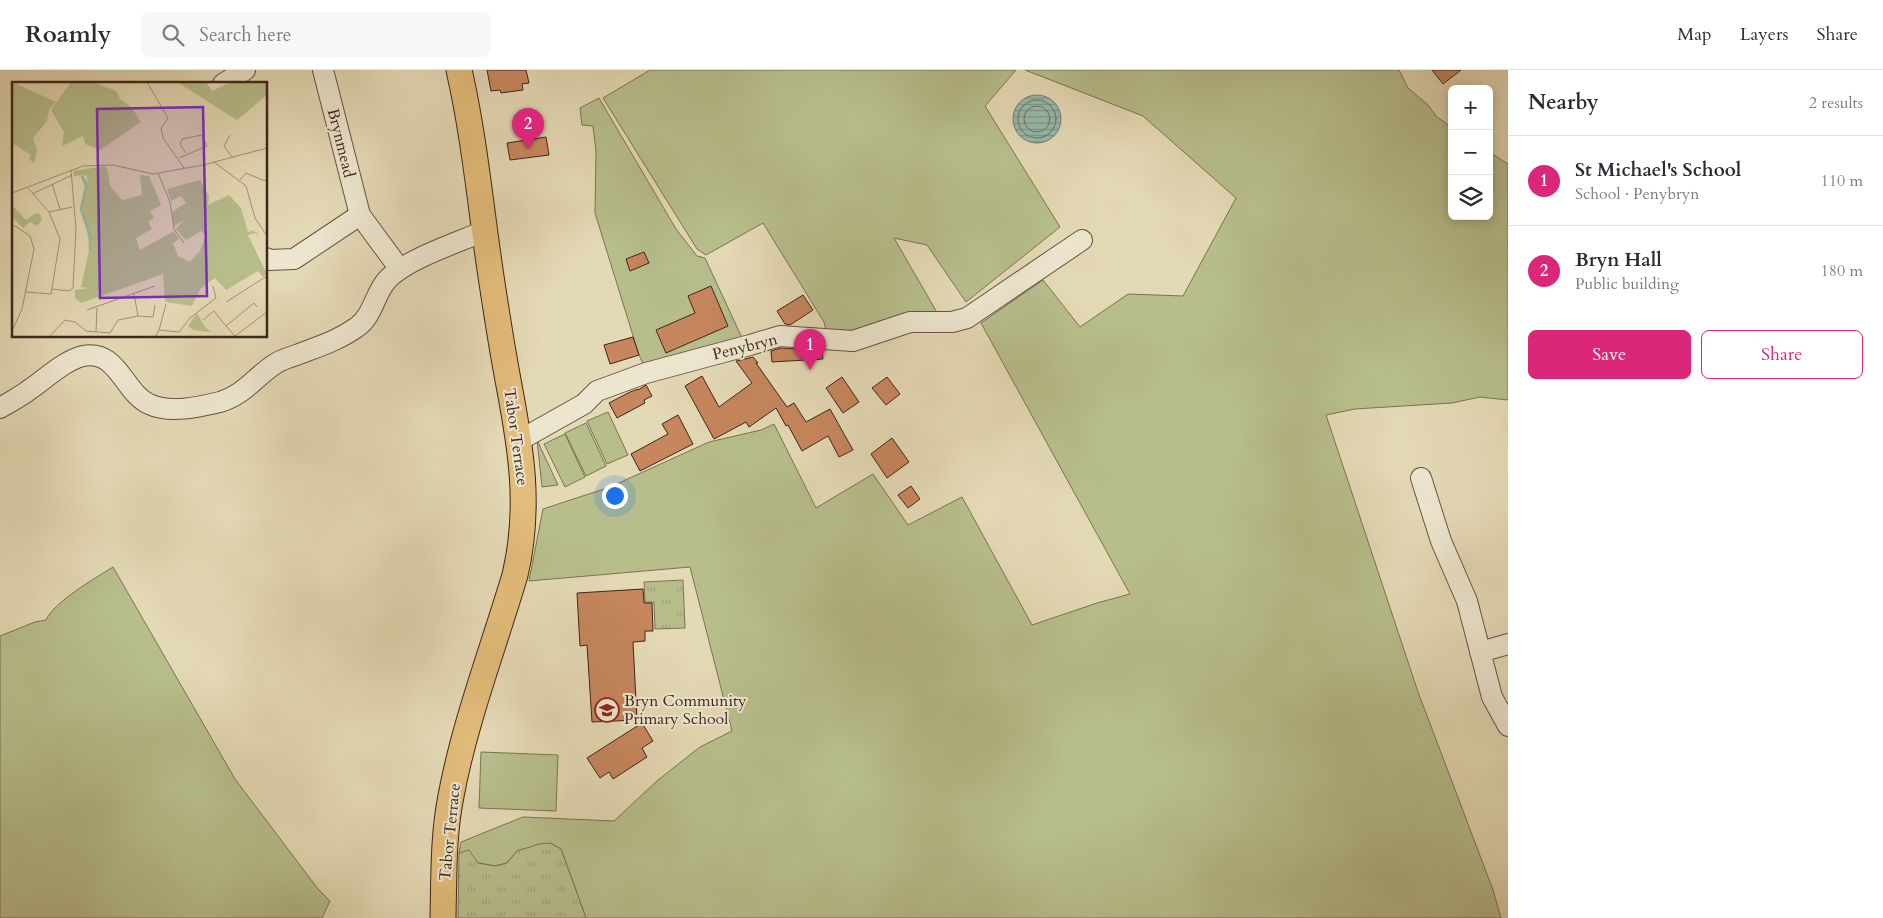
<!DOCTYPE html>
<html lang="en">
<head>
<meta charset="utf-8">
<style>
	body { margin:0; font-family:Cardo,serif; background:#f7f7f7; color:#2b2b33 }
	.controls { position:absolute; right:15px; top:15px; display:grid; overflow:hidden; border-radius:8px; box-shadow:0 2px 8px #0003 }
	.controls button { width:45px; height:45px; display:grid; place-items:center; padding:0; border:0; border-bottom:1px solid #e1e1e2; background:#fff; color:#2b2b33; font:25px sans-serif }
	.you { position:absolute; left:614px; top:425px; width:18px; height:18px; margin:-12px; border:4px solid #fff; border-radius:50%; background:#1a73e8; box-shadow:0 0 0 8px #1a73e833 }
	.badge { display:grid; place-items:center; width:32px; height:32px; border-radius:50%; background:#db2777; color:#fff; font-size:16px; font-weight:700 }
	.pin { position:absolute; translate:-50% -41px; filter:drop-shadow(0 1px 2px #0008) }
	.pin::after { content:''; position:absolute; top:26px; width:18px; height:15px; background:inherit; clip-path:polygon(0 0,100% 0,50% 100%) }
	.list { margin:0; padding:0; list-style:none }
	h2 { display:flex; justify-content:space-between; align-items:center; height:65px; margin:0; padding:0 20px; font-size:21px }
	h2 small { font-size:16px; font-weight:400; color:#7c7c81 }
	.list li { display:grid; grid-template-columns:32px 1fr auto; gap:15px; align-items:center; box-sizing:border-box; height:90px; padding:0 20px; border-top:1px solid #e1e1e2 }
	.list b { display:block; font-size:19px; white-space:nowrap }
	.list p { margin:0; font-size:16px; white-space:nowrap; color:#7c7c81 }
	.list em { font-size:16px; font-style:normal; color:#7c7c81 }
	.actions { display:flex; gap:10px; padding:15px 20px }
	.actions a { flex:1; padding:11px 0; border:1px solid #db2777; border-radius:8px; text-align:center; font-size:18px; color:#db2777 }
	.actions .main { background:#db2777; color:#fff }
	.icon { flex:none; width:28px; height:28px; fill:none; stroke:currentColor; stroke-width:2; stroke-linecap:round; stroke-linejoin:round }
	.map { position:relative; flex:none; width:1508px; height:848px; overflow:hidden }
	header { display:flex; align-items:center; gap:30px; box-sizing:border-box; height:70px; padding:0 25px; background:#fff; border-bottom:1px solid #e1e1e2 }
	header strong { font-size:24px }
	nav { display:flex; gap:28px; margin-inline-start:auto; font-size:18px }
	.search { width:350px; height:45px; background:#f7f7f7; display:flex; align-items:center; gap:12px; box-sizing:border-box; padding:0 18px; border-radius:8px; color:#7c7c81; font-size:19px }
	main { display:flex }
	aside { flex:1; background:#fff }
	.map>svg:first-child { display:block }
	.green { fill:#b7be8c; stroke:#7b7253 }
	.park { fill:url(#park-tufts); stroke:#7b7253 }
	.water { fill:url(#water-rules); stroke:#737e70 }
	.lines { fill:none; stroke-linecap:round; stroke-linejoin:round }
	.shore { stroke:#6a7062; stroke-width:1 }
	.building { fill:#c6865e; stroke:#3f251a }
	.minor-casing { stroke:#685241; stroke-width:22 }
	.major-casing { stroke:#3f251a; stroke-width:27 }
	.minor { stroke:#ede6cf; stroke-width:20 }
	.major { stroke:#e2bc7a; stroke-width:25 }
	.labels { text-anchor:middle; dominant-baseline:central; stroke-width:4; stroke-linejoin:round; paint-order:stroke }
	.street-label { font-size:16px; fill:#3f251a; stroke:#ede6cf }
	.poi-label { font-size:16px; fill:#3f251a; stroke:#ede6cf; text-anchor:start }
	.inset-river { fill:none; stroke:#96baaa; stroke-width:2.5 }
	.inset-road { fill:none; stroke:#a29177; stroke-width:1 }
	.view { fill:#7b2cbf; fill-opacity:0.15; stroke:#7b2cbf; stroke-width:2.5 }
	.inset-edge { fill:none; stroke:#3f251a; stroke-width:2.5 }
</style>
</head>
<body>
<header>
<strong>Roamly</strong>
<div class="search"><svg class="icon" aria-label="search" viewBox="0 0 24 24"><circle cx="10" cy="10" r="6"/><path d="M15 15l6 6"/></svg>Search here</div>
<nav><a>Map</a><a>Layers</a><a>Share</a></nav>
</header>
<main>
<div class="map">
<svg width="1508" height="848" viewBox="0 0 1508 848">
	<defs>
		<pattern id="park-tufts" width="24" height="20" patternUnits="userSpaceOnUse" patternTransform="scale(1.25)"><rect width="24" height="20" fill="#b7be8c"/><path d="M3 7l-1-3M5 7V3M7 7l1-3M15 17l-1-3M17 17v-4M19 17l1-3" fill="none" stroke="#9ea378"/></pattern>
		<pattern id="water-rules" width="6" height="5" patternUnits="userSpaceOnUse" patternTransform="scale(1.25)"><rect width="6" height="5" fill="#96baaa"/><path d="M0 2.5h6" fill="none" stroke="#7c978a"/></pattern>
	</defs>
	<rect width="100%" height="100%" fill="#e4d9b5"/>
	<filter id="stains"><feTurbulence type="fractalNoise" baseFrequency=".004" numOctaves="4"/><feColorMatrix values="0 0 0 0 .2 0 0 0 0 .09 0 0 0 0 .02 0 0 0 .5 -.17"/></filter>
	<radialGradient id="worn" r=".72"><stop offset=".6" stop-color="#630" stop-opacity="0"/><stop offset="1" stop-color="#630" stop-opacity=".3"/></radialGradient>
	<g class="green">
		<path d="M650 0H1016L985 36 1060 157 966 232 927 175 894 168 939 246 869 262 827 265 824 252 763 153 706 185 697 179 603 28Z"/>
		<path d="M1025 0H1399L1408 18 1428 35 1436 46 1452 58V146H1489V82L1508 94V330L1480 327 1452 333 1355 339 1326 345 1418 622 1493 820 1501 848H586L561 779 550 773 517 781 507 793 495 796 478 793 459 783 461 772 523 747 614 751 658 710 700 677 732 661 690 497 529 511 543 439 610 417 709 372 761 360 774 354 816 438 873 404 908 455 962 427 1032 555 1097 533 1130 524 981 253 1043 210 1080 257 1128 224 1183 226 1236 128 1143 46Z"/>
		<path d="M599 28 676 159 697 186 705 188 743 270 645 298 639 285 595 143 596 81 593 56 582 55 580 38Z"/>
		<path d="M608 342 628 385 607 394 587 351Z"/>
		<path d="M586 353 606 396 586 406 565 363Z"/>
		<path d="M565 364 585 407 565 417 544 374Z"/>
		<path d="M537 370 558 415 542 417Z"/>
		<path d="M113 497 235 709 318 819 330 831 322 848H0V566L35 552 46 550C55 531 94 509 113 497Z"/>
		<path d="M481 682 558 685 556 741 479 738Z"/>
	</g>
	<g class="park">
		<path d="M683 510 685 558 655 559 654 532H645L644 512Z"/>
		<path d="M550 773 561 779 586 848H458L459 783 469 780 478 793 495 796 507 793 517 781 539 774Z"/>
	</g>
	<circle class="water" cx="1037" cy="49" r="24"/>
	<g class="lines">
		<g class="shore">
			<circle cx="1037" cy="49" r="19"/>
			<circle cx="1037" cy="49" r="13"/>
		</g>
	</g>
	<g class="building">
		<path d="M487 0H526L529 13 522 14 523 20 501 23 500 20 491 21Z"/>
		<path d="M1432 0H1461L1443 14Z"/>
		<path d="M546 67 549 85 510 90 507 73Z"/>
		<path d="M644 182 649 193 630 201 626 189Z"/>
		<path d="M711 216 728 256 666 283 656 260 695 243 688 226Z"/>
		<path d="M803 225 813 240 790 255 785 254 777 241Z"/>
		<path d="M633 267 639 285 610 294 604 275Z"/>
		<path d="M781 278 822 281 823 289 772 292 771 281Z"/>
		<path d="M753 287 758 293H756L787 337 794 333 806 352 830 339 853 380 839 387 828 366 802 381 788 355 786 356 776 338 749 357 746 352 714 369 685 316 702 306 719 337 752 313 736 291Z"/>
		<path d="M842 307 859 332 843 343 826 318Z"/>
		<path d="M887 307 900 324 886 335 872 318Z"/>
		<path d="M646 315 652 326 644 330 645 333 617 348 609 333 630 322 638 319V320Z"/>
		<path d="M678 345 693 374 640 401 631 384 668 364 662 354Z"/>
		<path d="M892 368 909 392 887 408 871 384Z"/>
		<path d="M911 416 920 429 908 438 898 425Z"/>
		<path d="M643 519 644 533H652L653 561H645V571L633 572 637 650 592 652 587 575 580 576 577 523Z"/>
		<path d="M642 653 653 671 642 678 647 687 613 709 609 702 600 708 587 688Z"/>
	</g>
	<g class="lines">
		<g class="minor-casing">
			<g id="minor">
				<path d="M323 0 360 145 399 198"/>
				<path d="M223 14 245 0"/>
				<path d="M266 188 269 190 294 189 360 145"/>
				<path d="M0 338C10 332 20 327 29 320 44 310 65 290 83 286 118 279 124 323 149 334 170 344 199 337 220 332 244 325 255 307 275 294 282 289 292 287 299 284 320 276 339 270 357 257 373 246 375 223 387 210 406 189 457 173 484 161"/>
				<path d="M520 370 584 334 597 321 646 303 750 275 780 266 853 271 910 252H952L967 248 1082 170"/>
				<path d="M1421 408 1441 471 1467 531 1492 627 1508 656"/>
				<path d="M1480 582 1508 574"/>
			</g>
		</g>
		<g class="major-casing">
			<path id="major" d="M443 848C444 807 443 766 451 726 465 651 493 579 515 505 531 437 521 378 508 310 502 278 497 246 492 213 481 142 475 70 459 0"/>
		</g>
		<use href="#minor" class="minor"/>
		<use href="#major" class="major"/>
	</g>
	<defs>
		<g id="school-ring" transform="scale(1.25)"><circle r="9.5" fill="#ede6cf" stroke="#8f2418" stroke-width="1.5"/><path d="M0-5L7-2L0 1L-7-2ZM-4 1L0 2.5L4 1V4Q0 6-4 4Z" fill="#8f2418"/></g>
	</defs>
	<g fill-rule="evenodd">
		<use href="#school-ring" x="607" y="640"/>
	</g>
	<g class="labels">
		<g class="street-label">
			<text transform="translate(341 73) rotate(76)">Brynmead</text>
			<text transform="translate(745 277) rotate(-14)">Penybryn</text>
			<text transform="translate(516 367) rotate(82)">Tabor Terrace</text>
			<text transform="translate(450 762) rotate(-84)">Tabor Terrace</text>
		</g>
		<g class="poi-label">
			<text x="624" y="631">Bryn Community<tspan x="624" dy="18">Primary School</tspan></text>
		</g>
	</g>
	<g transform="translate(12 12)">
		<rect width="255" height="255" fill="#e4d9b5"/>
		<path d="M0 0 44 20 37 28 35 39 21 56 25 68 22 81 17 77 19 73 0 61ZM59 0H81L104 9 108 17 120 26 129 40 88 68 73 62 71 54 50 64 52 50 39 28ZM165 0H194L200 9 219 0H255V13L225 38ZM95 85 98 104 110 118 130 113 128 93 137 94 146 115 149 123 138 129 142 136 136 140 140 147 124 156 128 168 162 149 167 157 161 161 166 174 178 180 188 169 194 153 189 149 174 158 164 147 172 138 162 144 160 130 174 121 169 114 159 119 155 107 188 98 197 114 196 123 217 113 229 126 236 150 244 148 243 144 244 148 241 150H245L246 155 244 151 236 153 255 192 251 195 246 189 214 208 203 196 189 206 180 224 153 220 151 192 69 221 63 216V208L76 206 69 205 78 164 69 120 74 104 93 91ZM185 231 193 245 199 250 181 248 176 244Z" fill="#b7be8c"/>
		<path d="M0 123 14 138 24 131 28 132 30 138 25 144 18 140 11 146 0 135Z" fill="#b7be8c"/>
		<path d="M94 84 95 97 74 104 70 93 76 100 74 93 62 94 61 89Z" fill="#b7be8c"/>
		<path class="inset-river" d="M70 94 74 104 69 127 78 154V168"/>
		<path class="inset-road" d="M135 0 156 36 149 46 151 56 172 86M218 53 212 64 221 76M167 76 195 64 190 53 170 57 168 62 174 71M202 80 234 104 243 136 255 154M146 91 158 120 162 147 172 161M228 98 234 91 253 99 255 96M40 102 48 127M0 111 71 84 101 83 141 92 191 83 255 66M20 112 60 93M37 130 60 125M0 142 18 154 22 167 10 227 0 249M40 207 57 209 61 206 64 147 59 88M14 210 39 212 48 157 37 130 16 106M122 212 126 234 141 235 143 223M214 220 255 194M245 225 242 221 214 244 223 254 255 230M75 228 143 204M191 238 202 229 214 244M147 248 154 222M84 249 85 226M37 255 53 238 63 240 74 249 98 251 106 238 126 234M143 255 147 248 167 250 178 236 204 216 201 204"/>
		<path class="view" d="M191 25 195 214 88 216 85 27Z"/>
		<rect width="255" height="255" class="inset-edge"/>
	</g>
	<rect width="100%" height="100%" filter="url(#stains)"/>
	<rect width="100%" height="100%" fill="url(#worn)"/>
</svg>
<div class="controls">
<button>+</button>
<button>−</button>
<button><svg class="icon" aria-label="layers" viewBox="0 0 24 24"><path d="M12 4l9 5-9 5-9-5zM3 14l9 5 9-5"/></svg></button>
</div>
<div class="you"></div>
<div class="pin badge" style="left:810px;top:300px">1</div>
<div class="pin badge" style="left:528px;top:79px">2</div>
</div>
<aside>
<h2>Nearby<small>2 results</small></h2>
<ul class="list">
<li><span class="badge">1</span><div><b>St Michael's School</b><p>School · Penybryn</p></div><em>110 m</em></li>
<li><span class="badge">2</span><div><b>Bryn Hall</b><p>Public building</p></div><em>180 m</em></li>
</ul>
<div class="actions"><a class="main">Save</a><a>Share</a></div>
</aside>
</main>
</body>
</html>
